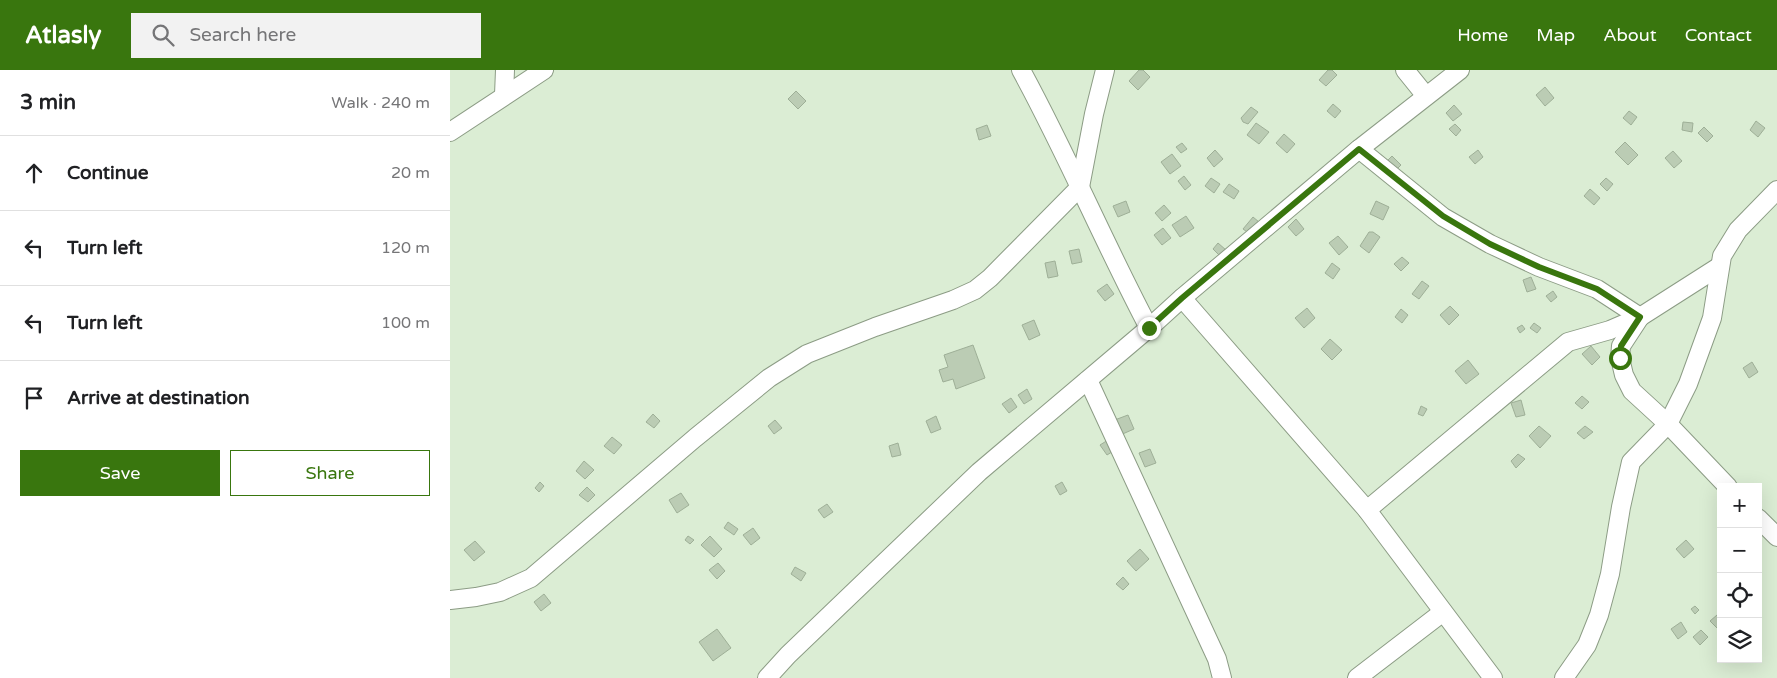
<!DOCTYPE html>
<html lang="en">
<head>
<meta charset="utf-8">
<style>
	body { margin:0; font-family:"Varela Round",sans-serif; background:#f2f2f2; color:#202124 }
	.controls { position:absolute; right:15px; bottom:15px; display:grid; overflow:hidden; border-radius:0px; box-shadow:0 5px 20px #0002 }
	.controls button { width:45px; height:45px; display:grid; place-items:center; padding:0; border:0; border-bottom:1px solid #e0e0e0; background:#fff; color:#202124; font:25px sans-serif }
	.stop { position:absolute; width:15px; height:15px; margin:-11px; border:4px solid #39760e; border-radius:50%; background:#fff }
	.stop.end { background:#39760e; border-color:#fff; box-shadow:0 1px 5px #0008 }
	.list { margin:0; padding:0; list-style:none }
	h2 { display:flex; justify-content:space-between; align-items:center; height:65px; margin:0; padding:0 20px; font-size:21px }
	h2 small { font-size:16px; font-weight:400; color:#757577 }
	.list li { display:grid; grid-template-columns:32px 1fr auto; gap:15px; align-items:center; box-sizing:border-box; height:75px; padding:0 20px; border-top:1px solid #e0e0e0 }
	.list b { display:block; font-size:19px; white-space:nowrap }
	.list em { font-size:16px; font-style:normal; color:#757577 }
	.actions { display:flex; gap:10px; padding:15px 20px }
	.actions a { flex:1; padding:11px 0; border:1px solid #39760e; border-radius:0px; text-align:center; font-size:18px; color:#39760e }
	.actions .main { background:#39760e; color:#fff }
	.icon { flex:none; width:28px; height:28px; fill:none; stroke:currentColor; stroke-width:2; stroke-linecap:round; stroke-linejoin:round }
	.map { position:relative; flex:none; width:1327px; height:608px; overflow:hidden }
	header { display:flex; align-items:center; gap:30px; box-sizing:border-box; height:70px; padding:0 25px; background:#39760e; color:#fff }
	header strong { font-size:24px }
	nav { display:flex; gap:28px; margin-inline-start:auto; font-size:18px }
	.search { width:350px; height:45px; background:#f2f2f2; display:flex; align-items:center; gap:12px; box-sizing:border-box; padding:0 18px; border-radius:0px; color:#757577; font-size:19px }
	main { display:flex }
	aside { flex:1; background:#fff }
	.map>svg:first-child { display:block }
	.building { fill:#bbccb4; stroke:#9eaf97 }
	.lines { fill:none; stroke-linecap:round; stroke-linejoin:round }
	.minor-casing { stroke:#8c9c85; stroke-width:20 }
	.minor { stroke:#fff; stroke-width:18 }
	.route { stroke:#39760e; stroke-width:6 }
</style>
</head>
<body>
<header>
<strong>Atlasly</strong>
<div class="search"><svg class="icon" aria-label="search" viewBox="0 0 24 24"><circle cx="10" cy="10" r="6"/><path d="M15 15l6 6"/></svg>Search here</div>
<nav><a>Home</a><a>Map</a><a>About</a><a>Contact</a></nav>
</header>
<main>
<aside>
<h2>3 min<small>Walk · 240 m</small></h2>
<ul class="list">
<li><svg class="icon" aria-label="ahead" viewBox="0 0 24 24"><path d="M12 20V5M6 11l6-6 6 6"/></svg><div><b>Continue</b></div><em>20 m</em></li>
<li><svg class="icon" aria-label="left" viewBox="0 0 24 24"><path d="M17 20v-9H6M10 6l-5 5 5 5"/></svg><div><b>Turn left</b></div><em>120 m</em></li>
<li><svg class="icon" aria-label="left" viewBox="0 0 24 24"><path d="M17 20v-9H6M10 6l-5 5 5 5"/></svg><div><b>Turn left</b></div><em>100 m</em></li>
<li><svg class="icon" aria-label="arrive" viewBox="0 0 24 24"><path d="M6 21V4h12l-3 4 3 4H6"/></svg><div><b>Arrive at destination</b></div></li>
</ul>
<div class="actions"><a class="main">Save</a><a>Share</a></div>
</aside>
<div class="map">
<svg width="1327" height="608" viewBox="0 0 1327 608">
	<rect width="100%" height="100%" fill="#dbedd4"/>
	<g class="building">
		<path d="M689 0H693L700 7 688 20 679 11Z"/>
		<path d="M878 0H882L887 5 876 16 869 10Z"/>
		<path d="M1095 17 1104 28 1095 36 1086 25Z"/>
		<path d="M346 21 356 31 348 39 338 29Z"/>
		<path d="M883 34 891 41 885 48 877 41Z"/>
		<path d="M1004 35 1012 44 1003 51 996 43Z"/>
		<path d="M801 37 808 42 798 54 793 52 791 48Z"/>
		<path d="M1179 41 1187 47 1181 55 1173 48Z"/>
		<path d="M1306 51 1315 58 1308 67 1300 60Z"/>
		<path d="M1233 52 1243 53 1242 62 1232 60Z"/>
		<path d="M806 53 819 62 809 74 797 65Z"/>
		<path d="M1005 54 1011 60 1006 66 999 59Z"/>
		<path d="M537 55 541 66 529 70 526 59Z"/>
		<path d="M1254 57 1263 66 1257 72 1248 63Z"/>
		<path d="M834 64 845 74 837 83 826 73Z"/>
		<path d="M1175 72 1188 85 1178 95 1165 82Z"/>
		<path d="M732 73 737 79 731 83 726 77Z"/>
		<path d="M765 80 773 89 764 97 757 88Z"/>
		<path d="M1028 80 1033 87 1025 94 1019 87Z"/>
		<path d="M1223 81 1232 91 1224 98 1215 88Z"/>
		<path d="M722 84 731 96 720 104 711 92Z"/>
		<path d="M942 86 951 95 944 102 935 93Z"/>
		<path d="M734 106 741 115 735 120 728 111Z"/>
		<path d="M761 108 770 114 764 123 755 116Z"/>
		<path d="M1156 108 1163 114 1157 121 1150 114Z"/>
		<path d="M779 114 789 121 784 129 773 122Z"/>
		<path d="M1140 119 1150 128 1144 135 1134 126Z"/>
		<path d="M676 131 680 142 668 147 663 136Z"/>
		<path d="M926 131 939 137 933 150 920 144Z"/>
		<path d="M714 135 721 143 712 151 705 143Z"/>
		<path d="M736 146 744 158 730 167 722 155Z"/>
		<path d="M803 147 809 152 800 164 793 159Z"/>
		<path d="M846 149 854 159 846 166 838 157Z"/>
		<path d="M713 158 721 168 712 175 704 165Z"/>
		<path d="M919 162H923L930 167 919 183 910 176Z"/>
		<path d="M888 166 898 177 889 185 879 173Z"/>
		<path d="M768 173 776 180 770 186 763 179Z"/>
		<path d="M629 179 632 192 622 194 619 181Z"/>
		<path d="M952 187 959 193 951 201 944 194Z"/>
		<path d="M605 191 608 206 598 208 595 193Z"/>
		<path d="M882 193 890 199 883 209 875 203Z"/>
		<path d="M1081 207 1086 219 1077 222 1073 210Z"/>
		<path d="M972 211 979 216 969 229 962 224Z"/>
		<path d="M657 214 664 224 655 231 647 221Z"/>
		<path d="M1103 221 1107 227 1101 232 1096 226Z"/>
		<path d="M1000 236 1009 245 999 255 990 245Z"/>
		<path d="M857 238 865 248 854 258 845 248Z"/>
		<path d="M951 239 958 245 952 253 945 247Z"/>
		<path d="M584 250 590 265 579 270 572 255Z"/>
		<path d="M1084 253 1091 258 1087 263 1080 258Z"/>
		<path d="M1072 255 1075 259 1070 263 1067 258Z"/>
		<path d="M880 269 892 280 882 290 871 279Z"/>
		<path d="M523 275 535 308 506 319 503 309 493 312 489 300 498 297 494 285Z"/>
		<path d="M1141 276 1150 287 1142 295 1132 284Z"/>
		<path d="M1018 290 1029 304 1016 314 1005 301Z"/>
		<path d="M1302 292 1308 302 1299 308 1293 298Z"/>
		<path d="M577 319 582 329 574 334 568 325Z"/>
		<path d="M1132 326 1139 332 1132 339 1125 333Z"/>
		<path d="M561 328 567 337 559 343 552 334Z"/>
		<path d="M1071 330 1075 345 1066 347 1061 333Z"/>
		<path d="M971 336 977 339 973 346 968 344Z"/>
		<path d="M203 344 210 351 204 358 196 352Z"/>
		<path d="M678 345 684 359 668 366 662 351Z"/>
		<path d="M486 346 491 359 481 363 476 351Z"/>
		<path d="M325 350 332 358 324 364 318 356Z"/>
		<path d="M1089 356 1101 366 1090 378 1079 366Z"/>
		<path d="M1135 356 1143 362 1134 369 1127 363Z"/>
		<path d="M162 367 172 375 164 384 154 376Z"/>
		<path d="M658 370 665 380 657 385 650 375Z"/>
		<path d="M448 373 451 385 442 387 439 376Z"/>
		<path d="M700 379 706 393 695 397 689 383Z"/>
		<path d="M1068 384 1075 389 1066 398 1061 391Z"/>
		<path d="M134 391 144 400 135 409 126 401Z"/>
		<path d="M90 412 94 416 89 422 85 418Z"/>
		<path d="M612 412 617 421 610 425 605 416Z"/>
		<path d="M137 417 145 425 138 432 129 425Z"/>
		<path d="M231 423 239 435 227 443 219 430Z"/>
		<path d="M377 434 383 442 374 448 368 440Z"/>
		<path d="M278 452 288 459 284 465 274 458Z"/>
		<path d="M303 458 310 468 301 475 293 465Z"/>
		<path d="M238 466 244 470 240 474 235 470Z"/>
		<path d="M260 466 272 479 264 487 251 475Z"/>
		<path d="M1236 470 1244 479 1234 488 1226 479Z"/>
		<path d="M25 471 35 482 24 491 14 480Z"/>
		<path d="M690 479 699 489 686 501 677 491Z"/>
		<path d="M268 493 275 501 267 509 259 500Z"/>
		<path d="M345 497 356 503 351 511 341 504Z"/>
		<path d="M673 507 679 514 673 520 666 514Z"/>
		<path d="M94 524 101 533 91 541 84 532Z"/>
		<path d="M1245 536 1249 540 1245 544 1241 539Z"/>
		<path d="M1267 545 1271 549V557L1268 559 1260 551Z"/>
		<path d="M1231 552 1237 562 1228 569 1221 559Z"/>
		<path d="M267 559 281 578 263 591 249 572Z"/>
		<path d="M1251 560 1258 567 1250 575 1243 567Z"/>
	</g>
	<g class="lines">
		<g class="minor-casing">
			<g id="minor">
				<path d="M571 0C617 84 654 173 699 258"/>
				<path d="M955 0 976 26"/>
				<path d="M54 25 55 0"/>
				<path d="M0 62 94 0"/>
				<path d="M909 79 993 147 1040 174 1089 197 1147 219 1190 247"/>
				<path d="M732 228 917 440 1043 608"/>
				<path d="M1190 247 1171 276 1170 288 1174 305 1182 321 1218 354 1278 417"/>
				<path d="M638 310 767 589 772 608"/>
				<path d="M917 440 1118 272 1160 260 1190 247 1270 196"/>
				<path d="M1308 448 1327 467"/>
				<path d="M0 530 26 527 50 522 81 508 245 368 319 308 357 284 425 257 503 230 525 220 540 208 630 117 644 44 655 0"/>
				<path d="M317 608 338 585 529 402 699 258 732 228 909 79 1010 0"/>
				<path d="M907 608 993 542"/>
				<path d="M1114 608 1137 575 1149 545 1160 504 1171 437 1181 392 1218 354 1238 314 1262 248 1272 186 1288 160 1327 120"/>
			</g>
		</g>
		<use href="#minor" class="minor"/>
	</g>
	<g class="lines">
		<path class="route" d="M699 258 732 228 909 79 993 146 1040 174 1089 197 1147 219 1190 247 1171 276 1170 288"/>
	</g>
</svg>
<div class="controls">
<button>+</button>
<button>−</button>
<button><svg class="icon" aria-label="locate" viewBox="0 0 24 24"><circle cx="12" cy="12" r="6"/><path d="M12 2v4M12 18v4M2 12h4M18 12h4"/></svg></button>
<button><svg class="icon" aria-label="layers" viewBox="0 0 24 24"><path d="M12 4l9 5-9 5-9-5zM3 14l9 5 9-5"/></svg></button>
</div>
<div class="stop" style="left:1170px;top:288px"></div>
<div class="stop end" style="left:699px;top:258px"></div>
</div>
</main>
</body>
</html>
